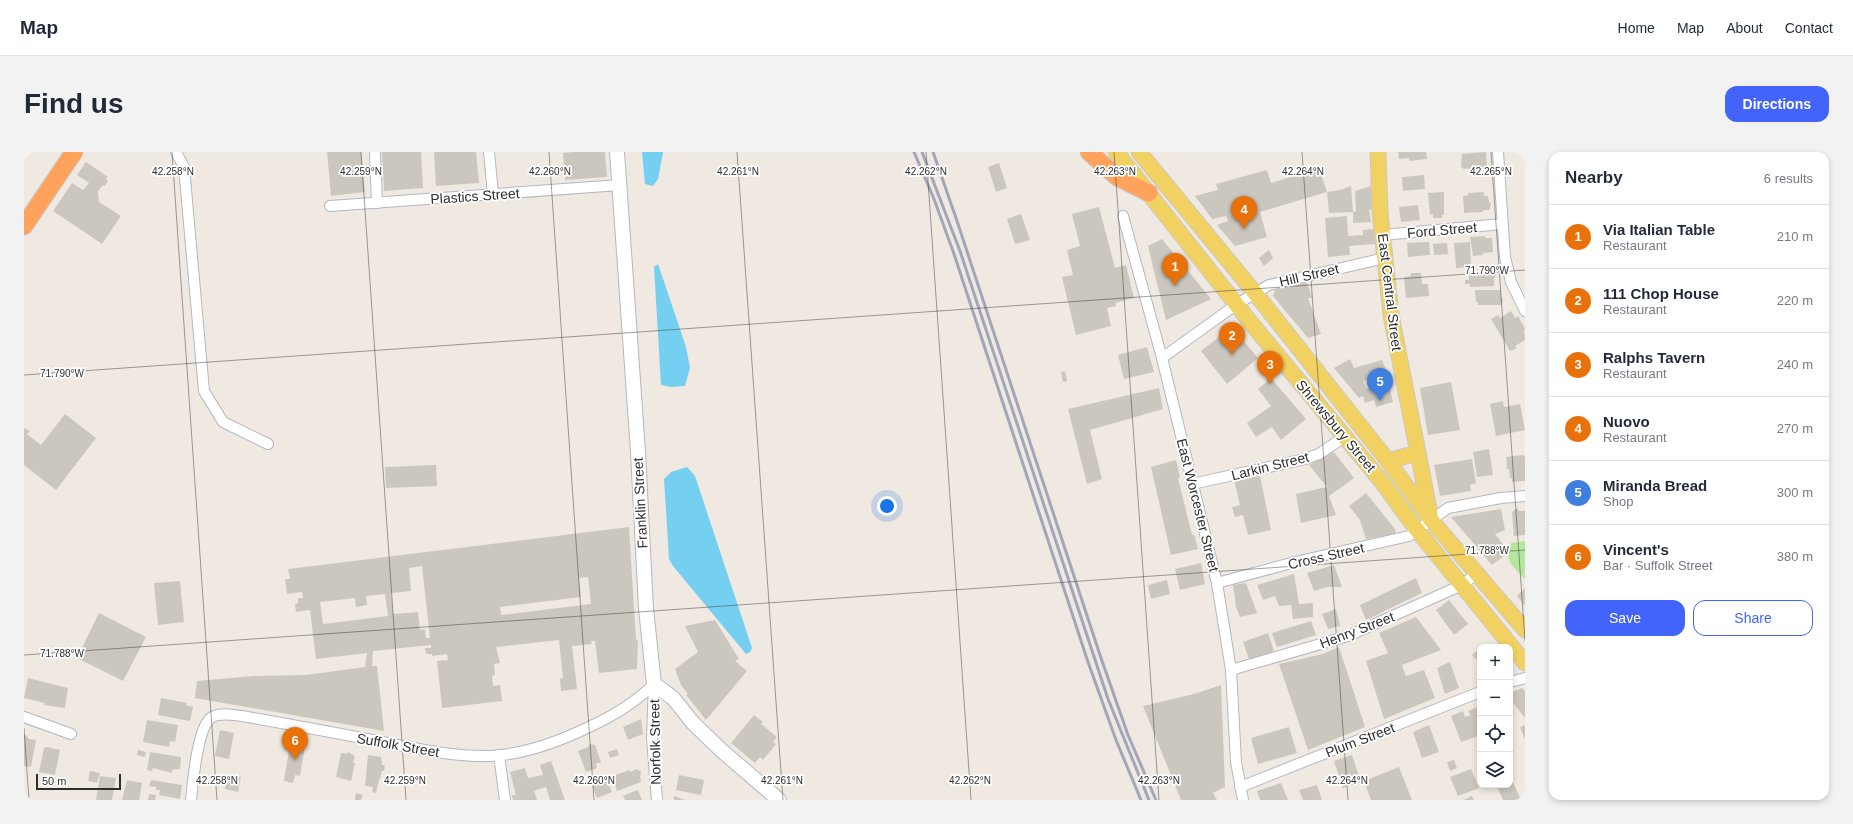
<!DOCTYPE html>
<html lang="en">
<head>
<meta charset="utf-8">
<style>
	body { margin:0; font-family:Arial,sans-serif; background:#f2f2f3; color:#1f2937 }
	.controls { position:absolute; right:12px; bottom:12px; display:grid; overflow:hidden; border-radius:8px; box-shadow:0 2px 6px #0003 }
	.controls button { width:36px; height:36px; display:grid; place-items:center; padding:0; border:0; border-bottom:1px solid #e0e1e3; background:#fff; color:#1f2937; font:20px sans-serif }
	.scale { position:absolute; left:12px; bottom:10px; width:85px; box-sizing:border-box; padding-left:4px; border:2px solid #2e2e2e; border-top:0; font-size:11px; line-height:14px; white-space:nowrap; color:#2e2e2e; -webkit-text-stroke:3px #fff; paint-order:stroke }
	.you { position:absolute; left:863px; top:354px; width:14px; height:14px; margin:-10px; border:3px solid #fff; border-radius:50%; background:#1a73e8; box-shadow:0 0 0 6px #1a73e833 }
	.badge { display:grid; place-items:center; width:26px; height:26px; border-radius:50%; background:#4264fb; color:#fff; font-size:13px; font-weight:700 }
	.pin { position:absolute; translate:-50% -33px; filter:drop-shadow(0 1px 2px #0008) }
	.pin::after { content:''; position:absolute; top:21px; width:14px; height:12px; background:inherit; clip-path:polygon(0 0,100% 0,50% 100%) }
	.list { margin:0; padding:0; list-style:none }
	h2 { display:flex; justify-content:space-between; align-items:center; height:52px; margin:0; padding:0 16px; font-size:17px }
	h2 small { font-size:13px; font-weight:400; color:#747a83 }
	.list li { display:grid; grid-template-columns:26px 1fr auto; gap:12px; align-items:center; box-sizing:border-box; height:64px; padding:0 16px; border-top:1px solid #e0e1e3 }
	.list b { display:block; font-size:15px; white-space:nowrap }
	.list p { margin:0; font-size:13px; white-space:nowrap; color:#747a83 }
	.list em { font-size:13px; font-style:normal; color:#747a83 }
	.actions { display:flex; gap:8px; padding:12px 16px }
	.actions a { flex:1; padding:9px 0; border:1px solid #4264fb; border-radius:12px; text-align:center; font-size:14px; color:#4264fb }
	.actions .main { background:#4264fb; color:#fff }
	.icon { flex:none; width:22px; height:22px; fill:none; stroke:currentColor; stroke-width:2; stroke-linecap:round; stroke-linejoin:round }
	.map { position:relative; flex:none; width:1501px; height:648px; overflow:hidden; border-radius:12px }
	header { display:flex; align-items:center; gap:24px; box-sizing:border-box; height:56px; padding:0 20px; background:#fff; border-bottom:1px solid #e0e1e3 }
	header strong { font-size:19px }
	nav { display:flex; gap:22px; margin-inline-start:auto; font-size:14px }
	.intro { display:flex; align-items:center; justify-content:space-between; box-sizing:border-box; height:96px; padding:0 24px }
	h1 { margin:0; font-size:28px }
	.button { padding:10px 18px; border-radius:12px; background:#4264fb; color:#fff; font-size:14px; font-weight:700 }
	main { display:flex; gap:24px; padding:0 24px }
	aside { flex:1; background:#fff; border-radius:12px; box-shadow:0 2px 6px #0003 }
	.map>svg:first-child { display:block }
	.green { fill:#b6e59e }
	.water { fill:#75cff0 }
	.building { fill:#cbc7bf; fill-rule:evenodd }
	.lines { fill:none; stroke-linecap:round; stroke-linejoin:round }
	.street-casing { stroke:#b4b7c1; stroke-width:12 }
	.secondary-casing { stroke:#b4b7c1; stroke-width:16 }
	.primary-casing { stroke:#c9c9c9; stroke-width:17 }
	.highway-casing { stroke:#c9c9c9; stroke-width:19 }
	.street { stroke:#fff; stroke-width:10 }
	.secondary { stroke:#fff; stroke-width:14 }
	.primary { stroke:#f2d163; stroke-width:15 }
	.highway { stroke:#ffa35c; stroke-width:17 }
	.rail { stroke:#a3a6b8; stroke-width:3 }
	.ticks { fill:none; stroke:#2e2e2e; stroke-width:1; stroke-opacity:0.45 }
	.labels { text-anchor:middle; dominant-baseline:central; stroke-width:3.5; stroke-linejoin:round; paint-order:stroke }
	.street-label { font-size:14px; fill:#2e2e2e; stroke:#fff }
	.ticks-label { font-size:10px; text-anchor:middle; fill:#2e2e2e; stroke:#fff; stroke-width:3.5; stroke-linejoin:round; paint-order:stroke }
</style>
</head>
<body>
<header>
<strong>Map</strong>
<nav><a>Home</a><a>Map</a><a>About</a><a>Contact</a></nav>
</header>
<div class="intro"><h1>Find us</h1><a class="button">Directions</a></div>
<main>
<div class="map">
<svg width="1501" height="648" viewBox="0 0 1501 648">
	<rect width="100%" height="100%" fill="#efe9e1"/>
	<path class="green" d="M1501 389V427C1489 414 1479 409 1487 391Z"/>
	<g class="water">
		<path d="M618 0H639L634 27 629 34 621 32Z"/>
		<path d="M634 112 662 195 666 216 661 234 647 235 637 233 630 115Z"/>
		<path d="M663 315 671 324 728 496 726 500 722 502 649 414 645 407 640 327 647 320Z"/>
	</g>
	<g class="building">
		<path d="M303 0H337L341 40 307 44Z"/>
		<path d="M358 0H397L399 36 360 39Z"/>
		<path d="M410 0H452L455 31 412 34Z"/>
		<path d="M549 0H581L583 25 541 28 539 1Z"/>
		<path d="M1374 0H1402L1403 7 1385 9V6L1375 7Z"/>
		<path d="M1462 0 1463 15 1439 17V15L1437 16 1438 2Z"/>
		<path d="M62 10 84 25 82 27 84 29 81 34 79 33 74 39 75 50 97 64 78 92 29 59 48 31 59 38 65 31 53 23Z"/>
		<path d="M975 11 983 36 972 40 964 15Z"/>
		<path d="M1295 16 1303 40 1236 60 1243 85 1211 94 1193 73 1204 69 1202 64 1188 67 1171 44 1194 38 1192 32 1243 18 1247 31Z"/>
		<path d="M1400 23 1401 37 1379 39 1378 25Z"/>
		<path d="M1327 34 1329 60 1305 61 1303 40 1316 38Z"/>
		<path d="M1347 34 1350 57 1345 58 1347 70 1329 71V60L1332 59 1331 39Z"/>
		<path d="M1420 40V63H1418V66H1409V62L1406 63 1404 41Z"/>
		<path d="M1460 40V44H1464L1465 50 1467 52 1465 58H1459V60L1440 61 1439 44 1444 43V41Z"/>
		<path d="M1394 53 1396 68 1377 70 1375 55Z"/>
		<path d="M1075 55 1091 116 1102 113 1110 146 1091 151 1092 154 1083 156 1087 174 1052 183 1038 125 1049 123 1043 98 1056 94 1048 62Z"/>
		<path d="M997 62 1006 88 991 92 983 67Z"/>
		<path d="M1323 64 1324 84 1339 83V78L1350 77 1351 92 1325 94 1326 103 1304 105 1301 66Z"/>
		<path d="M1461 84V86H1468L1469 100 1459 101V103L1449 104 1446 85Z"/>
		<path d="M1138 87 1187 147 1142 168 1124 94Z"/>
		<path d="M1405 90 1406 103 1384 105 1383 91Z"/>
		<path d="M1446 90 1447 115 1432 116 1430 91Z"/>
		<path d="M1423 91 1424 102 1410 103 1409 92Z"/>
		<path d="M1245 98 1249 106 1240 114 1235 106Z"/>
		<path d="M1469 119 1472 123 1470 127V134L1446 135V132H1441V128H1445V120Z"/>
		<path d="M1387 121H1397L1398 132H1404L1405 144 1382 146 1380 125 1387 124Z"/>
		<path d="M1283 130 1288 146H1284L1297 182 1284 186 1249 144 1251 138Z"/>
		<path d="M1451 138H1477V145L1479 148 1477 153H1454V150H1452Z"/>
		<path d="M1487 159 1491 166 1494 164 1501 177 1500 179 1501 188 1491 194 1493 196 1486 199 1467 167 1474 163 1476 166Z"/>
		<path d="M1208 175 1234 206 1203 232 1177 199Z"/>
		<path d="M1123 195 1130 220 1100 227 1094 203Z"/>
		<path d="M1326 207 1330 216 1358 208 1364 222 1339 229 1342 237 1364 230 1369 250 1352 255 1350 248 1341 251 1339 244 1335 246 1310 216Z"/>
		<path d="M1041 219 1043 229 1039 230 1037 220Z"/>
		<path d="M1247 226 1282 267 1257 288 1248 275 1232 285 1223 271 1247 254 1234 237Z"/>
		<path d="M1427 230 1436 278 1404 283 1396 236Z"/>
		<path d="M1135 236 1139 257 1066 278 1078 327 1063 332 1044 257Z"/>
		<path d="M1479 249 1480 255 1496 252 1501 278 1472 284 1466 252Z"/>
		<path d="M41 262 72 286 32 338 0 313V276L6 279 3 282 17 293Z"/>
		<path d="M1465 297 1469 323 1453 325 1449 300Z"/>
		<path d="M1310 300 1330 326 1305 344 1312 363 1277 371 1272 342 1303 335 1285 313Z"/>
		<path d="M1499 303 1501 305V329L1488 330V326H1486L1485 317H1483L1482 305Z"/>
		<path d="M1448 307 1452 331 1446 333 1447 339 1416 344 1410 313Z"/>
		<path d="M1152 308 1156 325 1154 326 1168 383 1170 382 1174 397 1147 403 1127 315Z"/>
		<path d="M412 313 413 334 362 336 361 315Z"/>
		<path d="M1236 324 1247 378 1224 383 1219 363 1211 365 1208 355 1216 353 1210 328Z"/>
		<path d="M1342 341 1371 377 1372 380 1368 383 1342 387 1336 368 1325 354Z"/>
		<path d="M1493 356 1495 359H1501V383L1490 384 1488 360Z"/>
		<path d="M1477 357 1481 378 1471 382 1485 400 1468 413 1427 365Z"/>
		<path d="M605 375 612 488H614L613 517 575 521 571 489H567L568 492 548 494 553 537 537 539 536 527 539 526 535 488 472 495 476 511 470 512 471 523 468 524 469 534 476 533 478 549 418 556 413 509 424 508 423 502 408 504V502H402L401 496H407V493L349 499 348 514H353L360 579 171 546 173 529 229 524 282 523 341 515 343 501 292 507 286 458 272 460 271 452 274 451V446H279L278 440 263 442 261 427H266L264 417ZM398 414 406 486H402L401 477 396 478 394 460 369 462 367 441 387 439 385 416ZM564 425 567 452 477 463 476 455 557 445 555 426ZM361 442 364 464 299 472 296 450 331 446 332 455 343 453 342 444Z"/>
		<path d="M1177 411 1181 432 1156 438 1151 417Z"/>
		<path d="M1310 413 1318 435H1304L1290 439 1283 421Z"/>
		<path d="M1270 422 1275 452 1289 451V465L1269 467 1267 453 1255 454 1251 444 1239 448 1233 433Z"/>
		<path d="M1392 426 1398 441 1342 468 1336 453Z"/>
		<path d="M1143 428 1146 442 1127 447 1124 433Z"/>
		<path d="M156 429 160 470 134 473 130 431Z"/>
		<path d="M1222 431 1233 461 1216 465 1212 455 1209 433Z"/>
		<path d="M1501 436V454L1493 444Z"/>
		<path d="M1425 448 1444 472 1430 483 1412 458Z"/>
		<path d="M1312 457 1316 474 1304 477 1298 462Z"/>
		<path d="M75 461 122 485 99 529 53 506Z"/>
		<path d="M1392 465 1417 498 1378 513 1382 524 1400 518 1411 546 1360 567 1342 509 1364 501 1355 481Z"/>
		<path d="M691 468 715 507 711 509 723 519 682 568 662 543 664 542 657 533 651 517 674 500 661 474Z"/>
		<path d="M1287 469 1292 483 1253 495 1248 481Z"/>
		<path d="M1244 481 1250 499 1225 507 1219 490Z"/>
		<path d="M1315 495 1341 575 1284 598 1255 512 1299 502Z"/>
		<path d="M1453 499 1456 501V507L1454 509 1448 503Z"/>
		<path d="M1426 510 1435 536 1421 542 1413 516Z"/>
		<path d="M4 526 44 536 41 556 20 553 21 551 0 546Z"/>
		<path d="M1197 533 1201 635 1189 641 1193 648H1157L1119 554 1170 542Z"/>
		<path d="M1498 536 1501 539V566L1486 547V541Z"/>
		<path d="M137 546 163 551 162 553 169 555 166 569 134 563Z"/>
		<path d="M1486 553 1490 561 1486 563Z"/>
		<path d="M1456 554V590L1454 584 1437 590 1427 564 1439 559 1441 565 1446 563 1444 559Z"/>
		<path d="M730 563 739 570 737 572 753 585 749 590 752 592 739 608 736 605 731 611 707 591Z"/>
		<path d="M617 567 619 582 604 588 599 575Z"/>
		<path d="M123 568 154 573 151 590 146 589 145 595 119 590Z"/>
		<path d="M1405 573 1415 600 1398 606 1389 580Z"/>
		<path d="M1501 573V588L1496 575Z"/>
		<path d="M1265 575 1273 601 1234 612 1227 586Z"/>
		<path d="M196 578 210 581 205 607 191 604Z"/>
		<path d="M0 583 3 584 5 587 12 588 7 615 0 614Z"/>
		<path d="M266 592 281 594 276 624 271 623 269 631 260 629Z"/>
		<path d="M566 592 571 593 577 610 572 612 573 616 562 620 554 599 564 595Z"/>
		<path d="M23 595 36 598 31 623 15 620 20 596Z"/>
		<path d="M593 597 595 603 586 606 584 600Z"/>
		<path d="M114 598 122 600 121 605 113 603Z"/>
		<path d="M126 600 157 605 156 617 148 618V621L129 616 128 619 123 618Z"/>
		<path d="M324 600 331 604 329 611H331L327 629 312 625 317 601 323 602Z"/>
		<path d="M344 603 357 605 358 613H361L360 619H358L356 627H355L352 641 348 640 349 635 341 634Z"/>
		<path d="M1328 603 1337 630 1319 636 1310 609Z"/>
		<path d="M1430 608 1433 616 1426 619 1423 610Z"/>
		<path d="M527 609 541 648H526L522 635 510 639 513 648H489L488 643H492L486 620 501 616 504 626 519 623 516 613Z"/>
		<path d="M1375 615 1388 648H1347L1340 629Z"/>
		<path d="M613 617 617 620 616 625 617 630 593 639 588 624 606 618V620Z"/>
		<path d="M1447 617 1455 636 1434 644 1426 625Z"/>
		<path d="M66 619 76 621 73 631 64 629Z"/>
		<path d="M204 623 217 625 214 640 201 637Z"/>
		<path d="M655 623 680 628 677 643 652 638Z"/>
		<path d="M76 624 92 626 88 648H72Z"/>
		<path d="M103 628 118 631 115 648H98Z"/>
		<path d="M127 628 158 633 156 647 135 643 136 638H132V635L125 634Z"/>
		<path d="M575 628 576 630 583 628 588 640 573 646 567 631Z"/>
		<path d="M1488 628 1497 648H1479L1473 634 1486 633V629Z"/>
		<path d="M1257 631 1264 648H1236L1233 639Z"/>
		<path d="M1293 633 1298 648H1279L1275 638Z"/>
		<path d="M614 638 618 648H601L599 644Z"/>
		<path d="M332 641 339 643 337 648H331Z"/>
		<path d="M125 642 132 643 131 648H124Z"/>
		<path d="M650 644 661 648H650Z"/>
		<path d="M1448 644 1450 648H1439Z"/>
	</g>
	<g class="lines">
		<g class="street-casing">
			<g id="street">
				<path d="M152 0 160 15 180 239 199 270 244 292"/>
				<path d="M351 0 353 51"/>
				<path d="M465 0 469 42"/>
				<path d="M1474 0 1481 105 1487 130 1501 159"/>
				<path d="M306 54 596 33"/>
				<path d="M1099 64 1138 206 1193 431 1207 518 1212 610 1219 648"/>
				<path d="M1359 83 1478 72"/>
				<path d="M1138 206 1213 152 1245 133 1361 106"/>
				<path d="M1168 332 1281 307 1295 302 1320 285"/>
				<path d="M1193 431 1271 410 1385 384 1424 356 1477 346 1501 344"/>
				<path d="M1207 518 1324 484 1438 433 1453 421"/>
				<path d="M1486 530 1501 526"/>
				<path d="M630 532 628 587 633 648"/>
				<path d="M0 565 47 582"/>
				<path d="M475 603 481 648"/>
				<path d="M1216 635 1456 540"/>
				<path d="M167 648C169 631 173 574 188 565 197 560 209 563 218 564 263 572 308 580 353 589 390 596 428 605 467 604 502 602 534 590 565 575 589 564 611 551 630 532"/>
			</g>
		</g>
		<g class="secondary-casing">
			<path id="secondary" d="M593 0 614 300 622 457 630 532 649 546 669 571 697 598 755 648"/>
		</g>
		<g class="primary-casing">
			<g id="primary">
				<path d="M1092 0 1227 171 1358 330 1393 378 1501 511"/>
				<path d="M1115 0 1231 141 1364 309 1407 368 1501 478"/>
				<path d="M1354 0 1356 60 1367 163 1406 362"/>
				<path d="M1364 309 1393 301"/>
			</g>
		</g>
		<g class="highway-casing">
			<g id="highway">
				<path d="M1065 0 1093 25 1125 41"/>
				<path d="M0 74 50 0"/>
			</g>
		</g>
		<use href="#street" class="street"/>
		<use href="#secondary" class="secondary"/>
		<use href="#primary" class="primary"/>
		<use href="#highway" class="highway"/>
		<g class="rail">
			<path d="M890 0 910 47 930 102 1064 510 1092 588 1117 648"/>
			<path d="M898 0 936 99 1084 547 1125 648"/>
			<path d="M909 0 932 66 1077 506 1104 583 1132 648"/>
		</g>
	</g>
	<path class="ticks" d="M148 0 193 648M337 0 382 648M525 0 570 648M713 0 759 648M902 0 947 648M1090 0 1135 648M1278 0 1324 648M1467 0 1501 489M0 223 1501 118M0 503 1501 398M0 576 5 648"/>
	<g class="labels">
		<g class="street-label">
			<text transform="translate(451 44) rotate(-4)">Plastics Street</text>
			<text transform="translate(1418 78) rotate(-5)">Ford Street</text>
			<text transform="translate(1285 123) rotate(-13)">Hill Street</text>
			<text transform="translate(1366 140) rotate(83)">East Central Street</text>
			<text transform="translate(1312 274) rotate(50)">Shrewsbury Street</text>
			<text transform="translate(1246 314) rotate(-14)">Larkin Street</text>
			<text transform="translate(616 351) rotate(-93)">Franklin Street</text>
			<text transform="translate(1174 353) rotate(76)">East Worcester Street</text>
			<text transform="translate(1302 404) rotate(-13)">Cross Street</text>
			<text transform="translate(1333 478) rotate(-21)">Henry Street</text>
			<text transform="translate(1336 588) rotate(-21)">Plum Street</text>
			<text transform="translate(631 590) rotate(-91)">Norfolk Street</text>
			<text transform="translate(374 593) rotate(10)">Suffolk Street</text>
		</g>
	</g>
	<g class="ticks-label">
		<text x="149" y="23">42.258°N</text>
		<text x="337" y="23">42.259°N</text>
		<text x="526" y="23">42.260°N</text>
		<text x="714" y="23">42.261°N</text>
		<text x="902" y="23">42.262°N</text>
		<text x="1091" y="23">42.263°N</text>
		<text x="1279" y="23">42.264°N</text>
		<text x="1467" y="23">42.265°N</text>
		<text x="1463" y="122">71.790°W</text>
		<text x="38" y="225">71.790°W</text>
		<text x="1463" y="402">71.788°W</text>
		<text x="38" y="505">71.788°W</text>
		<text x="193" y="632">42.258°N</text>
		<text x="381" y="632">42.259°N</text>
		<text x="570" y="632">42.260°N</text>
		<text x="758" y="632">42.261°N</text>
		<text x="946" y="632">42.262°N</text>
		<text x="1135" y="632">42.263°N</text>
		<text x="1323" y="632">42.264°N</text>
	</g>
</svg>
<div class="controls">
<button>+</button>
<button>−</button>
<button><svg class="icon" aria-label="locate" viewBox="0 0 24 24"><circle cx="12" cy="12" r="6"/><path d="M12 2v4M12 18v4M2 12h4M18 12h4"/></svg></button>
<button><svg class="icon" aria-label="layers" viewBox="0 0 24 24"><path d="M12 4l9 5-9 5-9-5zM3 14l9 5 9-5"/></svg></button>
</div>
<div class="scale">50 m</div>
<div class="you"></div>
<div class="pin badge" style="left:1151px;top:134px;background:#e8710a">1</div>
<div class="pin badge" style="left:1208px;top:203px;background:#e8710a">2</div>
<div class="pin badge" style="left:1246px;top:232px;background:#e8710a">3</div>
<div class="pin badge" style="left:1220px;top:77px;background:#e8710a">4</div>
<div class="pin badge" style="left:1356px;top:249px;background:#3f7fe0">5</div>
<div class="pin badge" style="left:271px;top:608px;background:#e8710a">6</div>
</div>
<aside>
<h2>Nearby<small>6 results</small></h2>
<ul class="list">
<li><span class="badge" style="background:#e8710a">1</span><div><b>Via Italian Table</b><p>Restaurant</p></div><em>210 m</em></li>
<li><span class="badge" style="background:#e8710a">2</span><div><b>111 Chop House</b><p>Restaurant</p></div><em>220 m</em></li>
<li><span class="badge" style="background:#e8710a">3</span><div><b>Ralphs Tavern</b><p>Restaurant</p></div><em>240 m</em></li>
<li><span class="badge" style="background:#e8710a">4</span><div><b>Nuovo</b><p>Restaurant</p></div><em>270 m</em></li>
<li><span class="badge" style="background:#3f7fe0">5</span><div><b>Miranda Bread</b><p>Shop</p></div><em>300 m</em></li>
<li><span class="badge" style="background:#e8710a">6</span><div><b>Vincent's</b><p>Bar · Suffolk Street</p></div><em>380 m</em></li>
</ul>
<div class="actions"><a class="main">Save</a><a>Share</a></div>
</aside>
</main>
</body>
</html>
